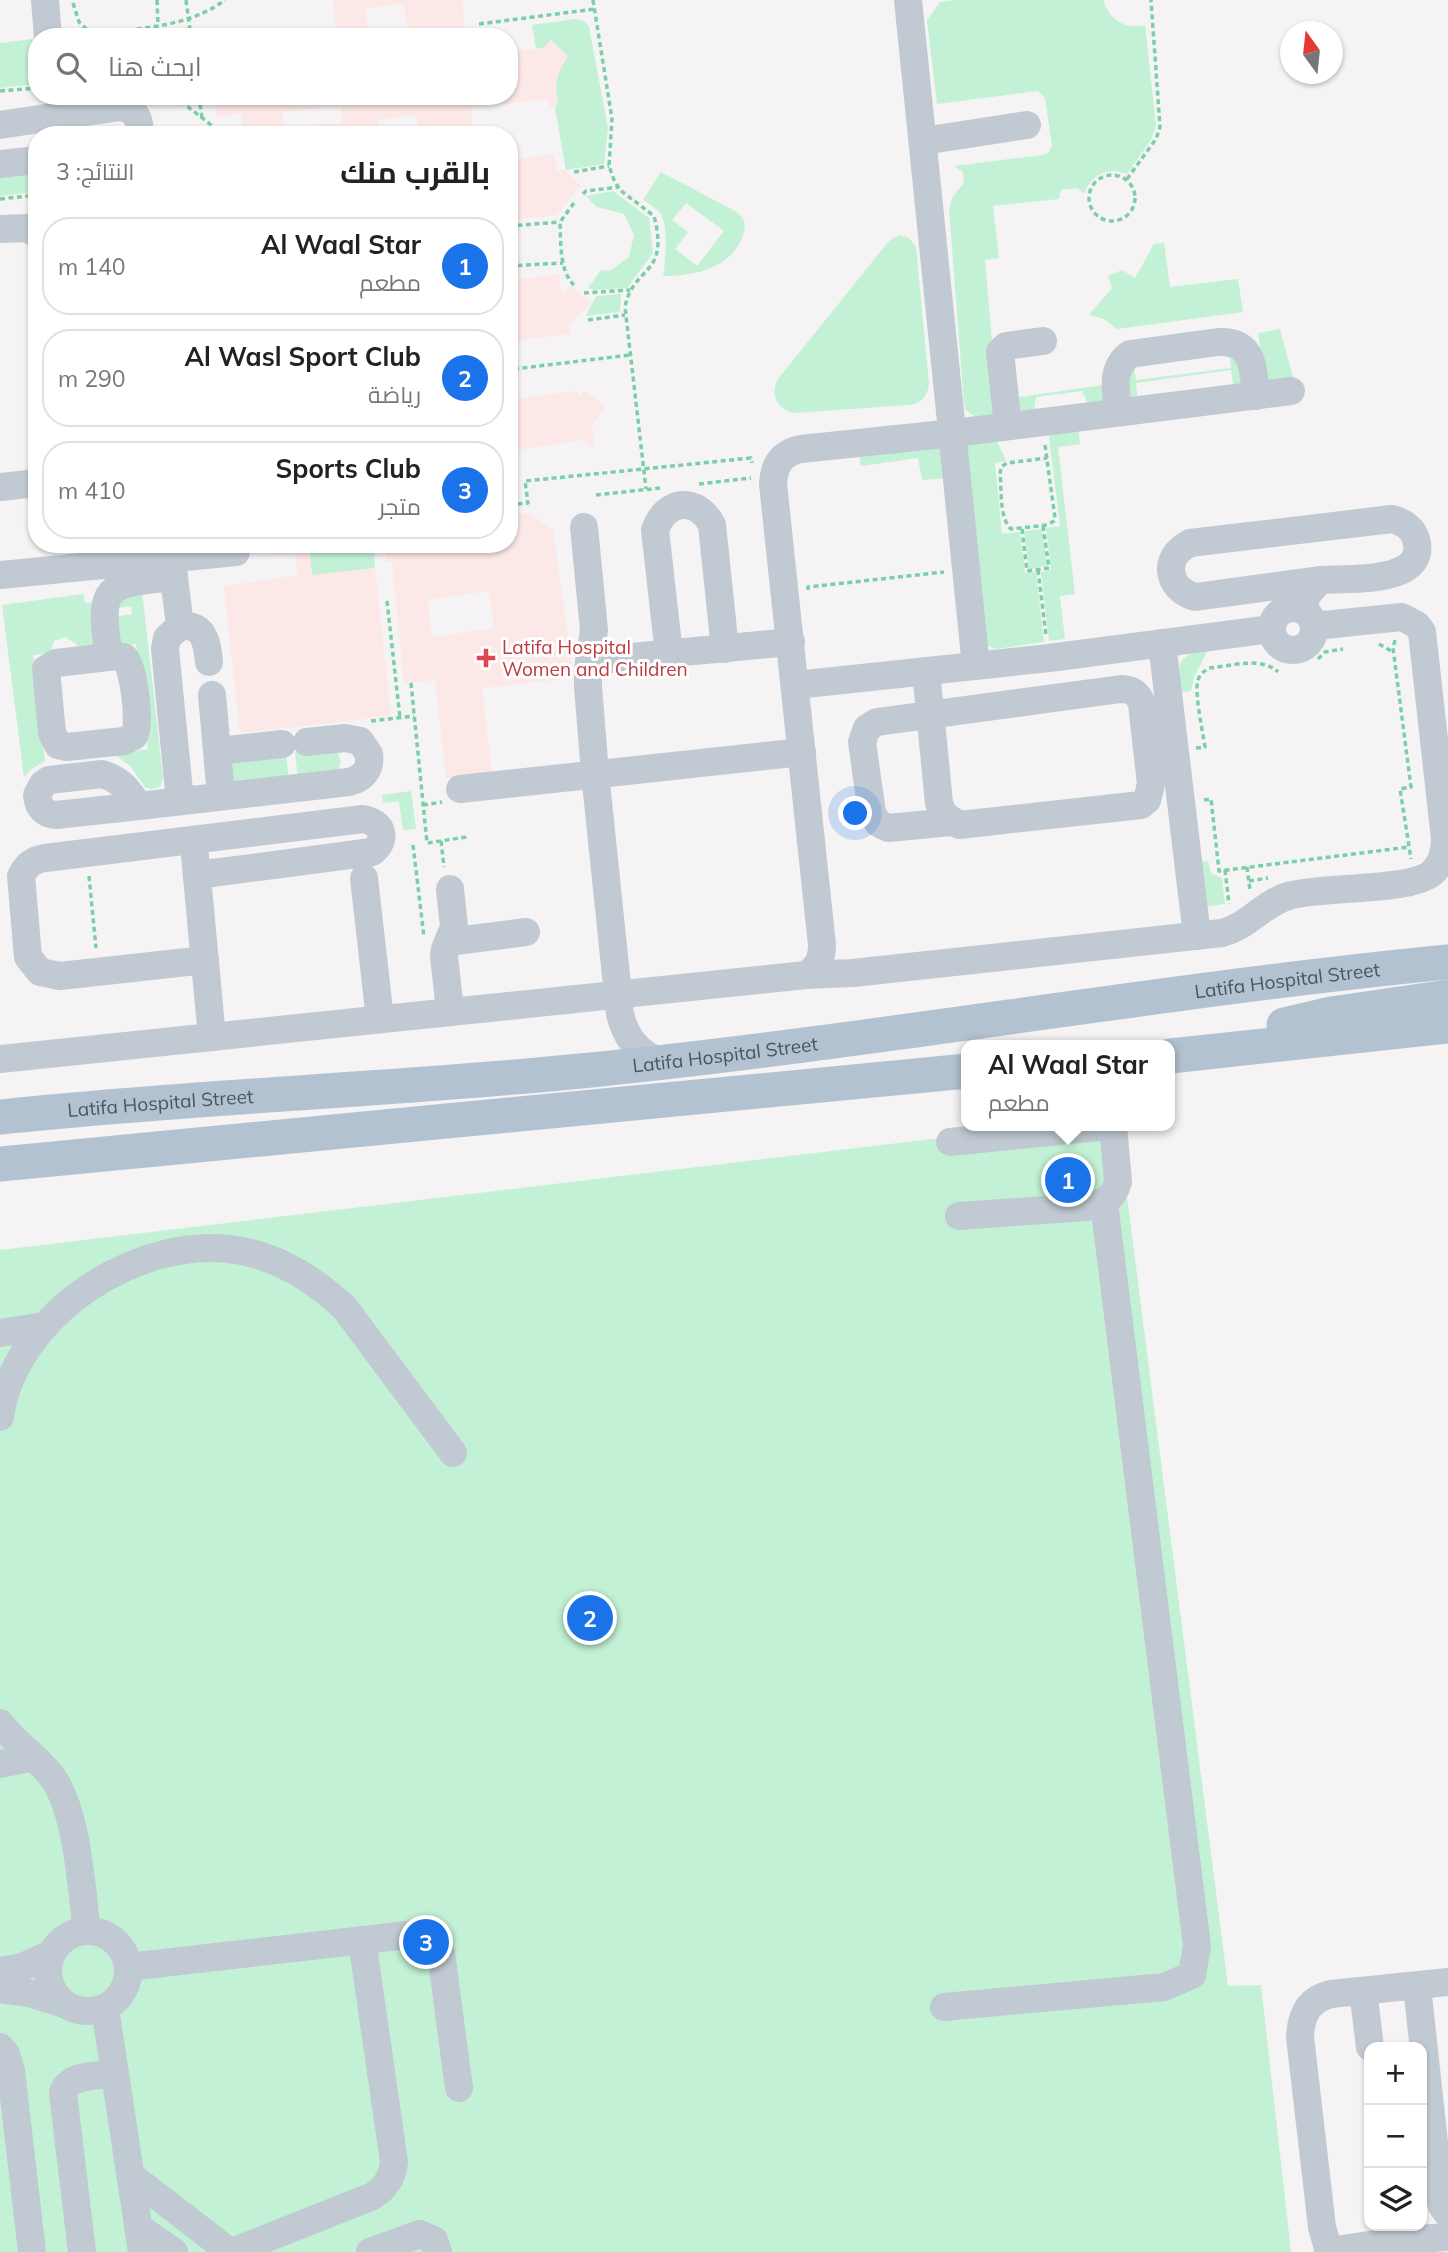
<!DOCTYPE html>
<html lang="ar">
<head>
<meta charset="utf-8">
<style>
	body { margin:0; font-family:Mulish,Cairo,sans-serif; background:#f2f2f2; color:#222; direction:rtl }
	.controls { position:absolute; right:21px; bottom:21px; display:grid; overflow:hidden; border-radius:14px; box-shadow:0 2px 5px #0004 }
	.controls button { width:63px; height:63px; display:grid; place-items:center; padding:0; border:0; border-bottom:2px solid #e0e0e0; background:#fff; color:#222; font:35px sans-serif }
	.compass { position:absolute; left:1280px; top:21px; width:63px; height:63px; border-radius:50%; background:#fff; box-shadow:0 2px 5px #0004; rotate:345deg }
	.you { position:absolute; left:856px; top:814px; width:24px; height:24px; margin:-18px; border:5px solid #fff; border-radius:50%; background:#1a73e8; box-shadow:0 0 0 10px #1a73e833 }
	.badge { display:grid; place-items:center; width:46px; height:46px; border-radius:50%; background:#1a73e8; color:#fff; font-size:23px; font-weight:700 }
	.pin { position:absolute; translate:-50% -50%; border:4px solid #fff; box-shadow:0 2px 7px #0006 }
	.popup { position:absolute; left:961px; top:1040px; width:214px; height:91px; box-sizing:border-box; display:grid; place-content:center; border-radius:14px; background:#fff; filter:drop-shadow(0 2px 5px #0005); font-size:23px; white-space:nowrap; color:#767676 }
	.popup b { font-size:26px; color:#222 }
	.popup::after { content:''; position:absolute; left:50%; top:100%; margin-left:-14px; border:14px solid transparent; border-top-color:#fff }
	.list { margin:0; padding:0; list-style:none }
	h2 { display:flex; justify-content:space-between; align-items:center; height:91px; margin:0; padding:0 28px; font-size:30px }
	h2 small { font-size:23px; font-weight:400; color:#767676 }
	.list li { display:grid; grid-template-columns:46px 1fr auto; gap:21px; align-items:center; box-sizing:border-box; height:98px; margin:0 14px 14px; padding:0 14px; border:2px solid #e0e0e0; border-radius:28px }
	.list b { display:block; font-size:26px; white-space:nowrap }
	.list p { margin:0; font-size:23px; white-space:nowrap; color:#767676 }
	.list em { font-size:23px; font-style:normal; color:#767676 }
	.icon { flex:none; width:38px; height:38px; fill:none; stroke:currentColor; stroke-width:2; stroke-linecap:round; stroke-linejoin:round }
	.map { position:relative; flex:none; width:1448px; height:2252px; overflow:hidden; direction:ltr }
	.search { position:absolute; background:#fff; box-shadow:0 2px 5px #0004; left:28px; top:28px; width:490px; height:77px; display:flex; align-items:center; gap:18px; box-sizing:border-box; padding:0 24px; border-radius:28px; color:#767676; font-size:26px }
	.panel { position:absolute; background:#fff; box-shadow:0 2px 5px #0004; left:28px; top:126px; width:490px; height:427px; border-radius:28px; direction:rtl }
	.map>svg:first-child { display:block }
	.medical { fill:#fce8e6; fill-rule:evenodd }
	.green { fill:#c3f1d5; fill-rule:evenodd }
	.lines { fill:none; stroke-linecap:round; stroke-linejoin:round }
	.path { stroke:#7ad0a6; stroke-width:3.5; stroke-dasharray:5 3.5; stroke-linecap:butt }
	.minor { stroke:#c1cad2; stroke-width:28 }
	.major { stroke:#b3c2d1; stroke-width:35 }
	.health-dot { fill:#e0444e; stroke:#fff; stroke-width:2.5 }
	.labels { text-anchor:middle; dominant-baseline:central; stroke-width:6; stroke-linejoin:round; paint-order:stroke }
	.health-label { font-size:19px; fill:#be3a42; stroke:#fff; text-anchor:start }
	.street-label { font-size:19px; fill:#4a5661; stroke:#fff }
</style>
</head>
<body>
<div class="map">
<svg width="1448" height="2252" viewBox="0 0 1448 2252">
	<rect width="100%" height="100%" fill="#f5f3f3"/>
	<g class="medical">
		<path d="M333 0H468L462 1 466 37H408L404 4 365 8 369 37H337Z"/>
		<path d="M550 40 568 56 556 90 558 106 551 108 547 99 471 108 473 135H419L416 115 378 120 379 135H244L242 114 217 117 214 96H509V51L542 49ZM341 106 342 123 284 128 282 112Z"/>
		<path d="M554 154 557 174 563 169 580 185 557 215 509 220V160Z"/>
		<path d="M559 274 561 291 564 293 570 286 591 303 569 325 570 334 509 341V280Z"/>
		<path d="M577 391 578 398 584 391 605 406 592 425 594 444 589 447 583 440 511 451 515 496 509 497V400Z"/>
		<path d="M529 513 553 530 574 678 482 688 492 773 446 778 435 680 404 684 392 562H386L384 544H509V516ZM489 591 494 628 432 637 427 600Z"/>
		<path d="M273 544H309L312 575 375 568 391 716 240 733 224 586 298 575 295 553 274 556Z"/>
	</g>
	<g class="green">
		<path d="M957 0H1103C1109 19 1124 30 1145 25L1156 125 1151 140 1127 174C1107 166 1092 175 1084 193L1077 188 1061 190 1059 199 993 206 999 258 985 260 997 399 995 410 992 415 975 417 966 410 964 404 949 208 953 196 964 183 963 172 954 166 1043 155 1048 153 1052 146 1045 98 1038 91 937 104 927 20 940 2Z"/>
		<path d="M575 19 584 21 589 27 608 128 604 164 566 170 555 108 558 102C554 82 558 72 568 56L551 40 542 49 536 48 532 25Z"/>
		<path d="M32 39 37 43V84L0 88V43Z"/>
		<path d="M661 172 735 211C744 217 747 224 743 235 732 268 695 276 663 276 666 262 668 227 661 214 657 208 649 204 643 200ZM686 203 724 231 697 266 675 249 688 232 672 220Z"/>
		<path d="M37 174V192L0 196V178Z"/>
		<path d="M613 191 649 218 653 253 627 288 594 290 588 288 601 270 610 271 629 257 634 235 624 214 597 207 586 196Z"/>
		<path d="M899 235 909 238 916 247 929 384C927 397 921 404 908 405L794 413C776 409 770 394 778 379L889 241Z"/>
		<path d="M1164 243 1170 287 1238 279 1243 312 1117 329 1104 319 1089 315 1112 288 1108 276 1122 270 1135 278 1154 244Z"/>
		<path d="M621 294 620 312 586 316 596 296Z"/>
		<path d="M1280 329 1294 381 1271 384 1264 375 1258 333Z"/>
		<path d="M1229 352 1238 355 1242 384 1234 388 1231 370 1136 383 1138 401 1130 398 1126 369 1133 364 1136 380 1231 368Z"/>
		<path d="M1103 385 1104 399 1101 402 1088 404 1082 391 1036 397 1034 410 1021 413 1013 398Z"/>
		<path d="M1078 427 1080 444 1058 447 1075 594 1060 596 1065 639 1049 641 1041 572 1051 570 1046 528 1060 526 1048 430Z"/>
		<path d="M997 441 1006 461 995 463 1002 534 1020 532 1025 573 1036 572 1044 642 996 649 988 646 967 445Z"/>
		<path d="M940 445 950 478 922 480 918 458 861 466 859 454Z"/>
		<path d="M1042 529 1047 566 1029 569 1024 531Z"/>
		<path d="M309 544H384L385 548 374 550 375 568 312 575Z"/>
		<path d="M142 591 163 777 160 787 150 789 145 787 130 766 114 754 148 749 136 644 117 646 112 617 132 614 131 606 112 609 114 604Z"/>
		<path d="M83 594 85 603 93 602 99 648 78 650 76 644 65 637 54 641 50 653 33 655 45 761 30 770 24 777 2 605Z"/>
		<path d="M1209 648 1194 677 1191 691 1179 693C1178 661 1177 656 1209 648Z"/>
		<path d="M325 748 338 753 341 762 338 771 298 779 295 752Z"/>
		<path d="M286 753 289 780 230 786 227 760Z"/>
		<path d="M411 791 416 829 403 830 399 801 383 803 382 795Z"/>
		<path d="M1208 861 1211 873 1222 878 1225 904 1203 907 1198 863Z"/>
		<path d="M1042 1126H1118L1228 1986 1261 1985 1291 2252H0V1250Z"/>
	</g>
	<g class="lines">
		<g class="path">
			<path d="M157 0 158 25"/>
			<path d="M186 0 191 37"/>
			<path d="M593 0 612 119 609 166 614 180 620 190 654 216C670 277 633 265 625 307L646 489"/>
			<path d="M73 3 79 22 95 37"/>
			<path d="M479 24 595 9"/>
			<path d="M135 28 136 37"/>
			<path d="M69 35C121 29 182 32 225 0"/>
			<path d="M0 91 37 88"/>
			<path d="M174 96 224 135"/>
			<path d="M199 96 202 118"/>
			<path d="M574 172 609 166"/>
			<circle cx="1112" cy="198" r="23"/>
			<path d="M1127 179 1156 139 1160 127 1151 0"/>
			<path d="M583 194 586 191 619 187"/>
			<path d="M0 199 37 195"/>
			<path d="M574 203 560 222C561 241 559 271 574 285"/>
			<path d="M509 226 560 222"/>
			<path d="M509 266 563 263"/>
			<path d="M584 293 630 290"/>
			<path d="M588 320 625 315"/>
			<path d="M514 369 630 355"/>
			<path d="M1045 445 1055 518 1054 521 1047 525 1011 529C999 518 1002 490 1000 474L1001 467 1007 463 1047 458"/>
			<path d="M699 484 751 478"/>
			<path d="M596 495 660 488"/>
			<path d="M509 505 528 503 525 481 751 458 752 463"/>
			<path d="M1022 529 1027 571 1049 568 1043 526"/>
			<path d="M1038 570 1046 635"/>
			<path d="M808 590V587L944 572"/>
			<path d="M387 601 400 718"/>
			<path d="M1395 640 1393 648 1411 787 1400 789 1411 859"/>
			<path d="M1379 644 1393 652"/>
			<path d="M1318 659 1325 652 1343 649"/>
			<path d="M411 683 427 843 467 837"/>
			<path d="M371 721 414 716"/>
			<path d="M1196 748 1205 747C1203 733 1194 692 1198 680 1200 674 1204 671 1210 668 1231 666 1261 656 1278 672"/>
			<path d="M1204 800 1211 799 1219 871 1409 847"/>
			<path d="M423 805 442 802"/>
			<path d="M441 841 444 867"/>
			<path d="M413 845 424 937"/>
			<path d="M1247 867 1250 890"/>
			<path d="M1225 870 1229 904"/>
			<path d="M89 876 96 948"/>
			<path d="M1249 881 1268 878"/>
		</g>
		<g class="minor">
			<path d="M45 0 48 37"/>
			<path d="M908 0 976 666"/>
			<path d="M0 125 120 107C136 109 141 120 139 135"/>
			<path d="M923 141 1027 125"/>
			<path d="M0 164 37 160"/>
			<path d="M0 229 27 228 37 234"/>
			<path d="M1118 412C1116 390 1110 369 1130 354L1218 342C1254 340 1253 368 1256 396"/>
			<path d="M1008 426 1000 352 1006 346 1043 341"/>
			<path d="M0 487 37 483"/>
			<path d="M584 527 594 630 588 670V687L595 773 620 1014C626 1038 636 1050 659 1062"/>
			<path d="M172 561 180 626"/>
			<path d="M0 575 236 552"/>
			<circle cx="1293" cy="629" r="21"/>
			<path d="M1303 610 1307 595 1320 580C1347 578 1429 585 1416 539 1412 527 1403 522 1392 519L1190 543C1162 557 1166 588 1195 597L1320 580"/>
			<path d="M1162 643 1197 936"/>
			<path d="M669 654 655 530C666 499 697 496 712 525L725 649"/>
			<path d="M117 656 124 657C134 667 141 724 134 736L124 741 67 747 58 745 52 733 46 669 56 663Z"/>
			<path d="M109 657C98 585 104 584 174 577"/>
			<path d="M589 661 791 642"/>
			<path d="M926 671 939 803 943 814 959 825 1141 805 1147 800 1151 784 1142 704C1138 693 1132 689 1121 689L877 722 867 728 862 742 872 813 878 823 888 828 951 822"/>
			<path d="M796 685 1049 658 1272 629"/>
			<path d="M212 695 221 796"/>
			<path d="M218 751 282 744"/>
			<path d="M102 774C121 780 128 790 139 806L56 815C44 814 38 807 37 795L43 784 49 780Z"/>
			<path d="M460 789 802 752"/>
			<path d="M180 801 165 649 167 638 180 626C205 624 207 643 209 662"/>
			<path d="M139 806 349 782C364 778 371 769 369 754L360 741 345 738 307 742"/>
			<path d="M195 856 212 1037"/>
			<path d="M197 875 372 852C388 840 383 822 363 819L45 858C33 860 27 864 21 876L28 957 40 972 60 976 205 960"/>
			<path d="M364 878 380 1019"/>
			<path d="M448 942 526 932"/>
			<path d="M806 975 853 973 1222 933C1249 926 1262 904 1288 896 1321 886 1409 892 1432 873 1442 864 1445 852 1445 839L1422 632 1417 625 1402 617 1314 626"/>
			<path d="M450 1011 444 956 445 949 454 927 450 889"/>
			<path d="M0 1059 806 975C818 967 822 959 822 945L773 484C774 464 782 453 801 449L954 433 1291 391"/>
			<path d="M950 1142 1108 1126"/>
			<path d="M959 1216 1086 1207C1103 1203 1113 1200 1118 1182L1113 1126"/>
			<path d="M0 1333 45 1326"/>
			<path d="M0 1417C14 1314 142 1231 242 1251 282 1259 314 1280 344 1307L453 1453"/>
			<path d="M0 1723C15 1744 38 1757 53 1778 78 1814 81 1887 87 1931"/>
			<path d="M0 1764 34 1757"/>
			<circle cx="88" cy="1971" r="40"/>
			<path d="M128 1967 416 1934C429 1936 436 1941 441 1953L459 2088"/>
			<path d="M0 1971 22 1967 51 1954"/>
			<path d="M1417 1986 1440 2198 1442 2206 1448 2214"/>
			<path d="M0 1989 29 1993 64 2004"/>
			<path d="M1363 1991 1370 2047"/>
			<path d="M944 2007 1164 1987 1192 1975 1197 1946 1104 1203"/>
			<path d="M105 2008 142 2252"/>
			<path d="M0 2047 6 2054 11 2071 32 2252"/>
			<path d="M130 2175 230 2252"/>
			<path d="M138 2227 174 2252"/>
			<path d="M1328 2251 1403 2240 1448 2237"/>
			<path d="M82 2252 63 2093C68 2074 97 2076 114 2074"/>
			<path d="M232 2252 373 2196C386 2187 392 2178 394 2162L362 1940"/>
			<path d="M370 2252 420 2234 434 2240 438 2252"/>
			<path d="M1329 2252 1322 2227 1300 2037C1301 2015 1309 1999 1331 1994L1448 1982"/>
		</g>
		<g class="major">
			<path d="M1284 1025 1331 1014 1448 997"/>
			<path d="M1170 1056 1448 1026"/>
			<path id="s1" d="M0 1117C196 1096 395 1090 591 1070 878 1041 1161 990 1448 962"/>
			<path d="M0 1164 967 1071"/>
		</g>
	</g>
	<path class="health-dot" d="M482.5 647.5h7v7h7v7h-7v7h-7v-7h-7v-7h7z"/>
	<g class="labels">
		<g class="health-label">
			<text x="502" y="647">Latifa Hospital<tspan x="502" dy="22">Women and Children</tspan></text>
		</g>
		<g class="street-label">
			<text stroke="none"><textPath href="#s1" startOffset="1295">Latifa Hospital Street</textPath></text>
			<text stroke="none"><textPath href="#s1" startOffset="728">Latifa Hospital Street</textPath></text>
			<text stroke="none"><textPath href="#s1" startOffset="161">Latifa Hospital Street</textPath></text>
		</g>
	</g>
</svg>
<div class="controls">
<button>+</button>
<button>−</button>
<button><svg class="icon" aria-label="layers" viewBox="0 0 24 24"><path d="M12 4l9 5-9 5-9-5zM3 14l9 5 9-5"/></svg></button>
</div>
<svg class="compass" viewBox="-18 -18 36 36"><path d="M0-13l5 13h-10z" fill="#e53935"/><path d="M0 13l5-13h-10z" fill="#767676"/></svg>
<div class="you"></div>
<div class="pin badge" style="left:1068px;top:1180px">1</div>
<div class="popup"><b>Al Waal Star</b>مطعم</div>
<div class="pin badge" style="left:590px;top:1618px">2</div>
<div class="pin badge" style="left:426px;top:1942px">3</div>
<div class="search"><svg class="icon" aria-label="search" viewBox="0 0 24 24"><circle cx="10" cy="10" r="6"/><path d="M15 15l6 6"/></svg>ابحث هنا</div>
<section class="panel">
<h2>بالقرب منك<small>النتائج: 3</small></h2>
<ul class="list">
<li><span class="badge">1</span><div><b>Al Waal Star</b><p>مطعم</p></div><em>140 m</em></li>
<li><span class="badge">2</span><div><b>Al Wasl Sport Club</b><p>رياضة</p></div><em>290 m</em></li>
<li><span class="badge">3</span><div><b>Sports Club</b><p>متجر</p></div><em>410 m</em></li>
</ul>
</section>
</div>
</body>
</html>
